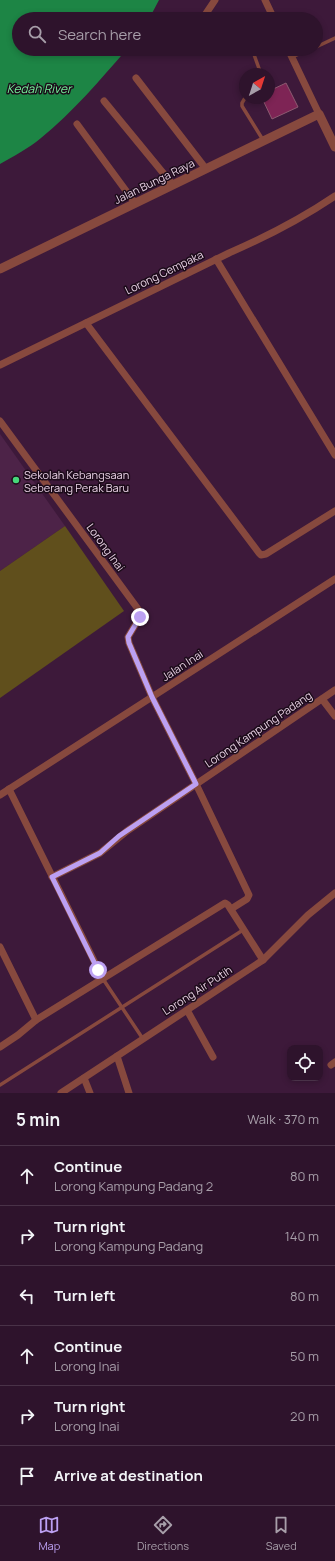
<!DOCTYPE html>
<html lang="en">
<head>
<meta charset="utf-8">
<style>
	body { margin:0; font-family:Manrope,sans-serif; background:#361c34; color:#f1f3f6 }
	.controls { position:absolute; right:12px; bottom:12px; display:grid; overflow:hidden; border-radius:8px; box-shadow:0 2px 6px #0003 }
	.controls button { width:36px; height:36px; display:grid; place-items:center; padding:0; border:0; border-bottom:1px solid #493248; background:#2e132c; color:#f1f3f6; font:20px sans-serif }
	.compass { position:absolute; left:239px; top:68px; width:36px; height:36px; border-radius:50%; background:#2e132c; box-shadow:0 2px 6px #0003; rotate:39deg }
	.stop { position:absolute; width:12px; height:12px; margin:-9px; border:3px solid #bca0f2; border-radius:50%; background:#fff }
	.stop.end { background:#bca0f2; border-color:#fff; box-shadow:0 1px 4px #0008 }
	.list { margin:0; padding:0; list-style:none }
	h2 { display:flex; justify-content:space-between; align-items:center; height:52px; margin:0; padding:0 16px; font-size:17px }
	h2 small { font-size:13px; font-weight:400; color:#a79ea9 }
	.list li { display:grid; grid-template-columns:26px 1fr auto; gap:12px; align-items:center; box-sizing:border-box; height:60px; padding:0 16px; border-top:1px solid #493248 }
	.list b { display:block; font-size:15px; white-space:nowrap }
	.list p { margin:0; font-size:13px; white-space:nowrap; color:#a79ea9 }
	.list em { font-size:13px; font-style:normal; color:#a79ea9 }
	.icon { flex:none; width:22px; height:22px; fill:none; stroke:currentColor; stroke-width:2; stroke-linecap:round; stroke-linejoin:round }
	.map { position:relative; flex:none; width:335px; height:1093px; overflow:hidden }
	.search { position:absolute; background:#2e132c; box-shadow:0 2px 6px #0003; left:12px; right:12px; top:12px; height:44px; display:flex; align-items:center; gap:10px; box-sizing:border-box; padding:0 14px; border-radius:22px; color:#a79ea9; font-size:15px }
	.sheet { height:412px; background:#2e132c }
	nav { display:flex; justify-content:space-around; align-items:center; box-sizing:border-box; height:56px; border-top:1px solid #493248; background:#2e132c; font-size:11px; color:#a79ea9 }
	nav a { display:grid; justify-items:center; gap:2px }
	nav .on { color:#bca0f2 }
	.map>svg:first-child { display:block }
	.built { fill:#4d2348 }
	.green { fill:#604f1c }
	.water { fill:#1d8545 }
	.building { fill:#7e2455; stroke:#8d5a71 }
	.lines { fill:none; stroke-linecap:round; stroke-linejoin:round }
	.service { stroke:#87493e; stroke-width:3.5 }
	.minor { stroke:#87493e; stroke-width:7 }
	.tertiary { stroke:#87493e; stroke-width:9 }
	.route { stroke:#bca0f2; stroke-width:5 }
	.poi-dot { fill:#46d77a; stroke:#1b0b19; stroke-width:1.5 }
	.labels { text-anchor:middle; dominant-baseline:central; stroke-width:3; stroke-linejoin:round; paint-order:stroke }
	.street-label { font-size:11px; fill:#e9d1e5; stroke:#1b0b19 }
	.poi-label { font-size:11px; fill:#e9d1e5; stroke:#1b0b19; text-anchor:start }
	.water-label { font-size:12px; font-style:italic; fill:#75f09a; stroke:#1b0b19 }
</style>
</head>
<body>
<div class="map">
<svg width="335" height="1093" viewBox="0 0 335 1093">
	<rect width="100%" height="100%" fill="#3d193a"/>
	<path class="built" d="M0 434 65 526 0 571Z"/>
	<path class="green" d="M65 526 124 611 0 698V571Z"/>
	<path class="water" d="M0 0H159L149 19H19V49H127C100 80 73 112 41 138 29 148 14 156 0 164Z"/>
	<path class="building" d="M286 83 298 107 272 119 262 98H269V91Z"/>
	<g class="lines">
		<g class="service">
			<path d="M316 47 335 38"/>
			<path d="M252 49 261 74"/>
			<path d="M292 57 311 49"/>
			<path d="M245 98 242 103V106L263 140"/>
			<path d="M103 979 143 1039"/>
			<path d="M0 1085 243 930"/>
		</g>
		<g class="minor">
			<path d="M265 0 274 19"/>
			<path d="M205 15 215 0"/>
			<path d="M288 49 319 114"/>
			<path d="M136 78 206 169"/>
			<path d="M104 101 173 185"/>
			<path d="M77 124 135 203"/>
			<path d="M216 259 335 455"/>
			<path d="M86 323 259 553 261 555 266 554 335 511"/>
			<path d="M0 365 229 253C266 237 301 219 335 196"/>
			<path d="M0 421 138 609 140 617 128 637 129 643 152 697 196 784 249 895 247 899 231 909"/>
			<path d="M322 699 335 716"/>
			<path d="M9 789 103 979"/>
			<path d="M0 795 335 579"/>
			<path d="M52 877 100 853 127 831 335 690"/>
			<path d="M0 947 36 1020"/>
			<path d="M187 1010 213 1057"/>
			<path d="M0 1047 18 1035 36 1020 225 903 228 905 263 960"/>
			<path d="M117 1056 129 1093"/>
			<path d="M331 1065 335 1062"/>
			<path d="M84 1078 90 1093"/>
			<path d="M61 1093 263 960 308 915 335 893"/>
		</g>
		<path class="tertiary" d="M0 269 319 114 335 147"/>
	</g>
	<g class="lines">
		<path class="route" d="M98 970 52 877 100 853 119 836 196 784 152 697 129 643 128 637 140 617"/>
	</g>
	<circle class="poi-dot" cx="16" cy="480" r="4"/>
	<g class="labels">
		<g class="street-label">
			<text transform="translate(154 181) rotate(-26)">Jalan Bunga Raya</text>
			<text transform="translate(164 272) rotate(-26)">Lorong Cempaka</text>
			<text transform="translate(106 547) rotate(54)">Lorong Inai</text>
			<text transform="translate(182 665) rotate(-33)">Jalan Inai</text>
			<text transform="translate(258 729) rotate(-34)">Lorong Kampung Padang</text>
			<text transform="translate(197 990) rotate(-33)">Lorong Air Putih</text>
		</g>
		<g class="poi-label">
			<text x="24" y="474">Sekolah Kebangsaan<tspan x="24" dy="13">Seberang Perak Baru</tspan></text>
		</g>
		<g class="water-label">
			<text x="39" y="88">Kedah River</text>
		</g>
	</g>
</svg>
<div class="controls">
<button><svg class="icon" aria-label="locate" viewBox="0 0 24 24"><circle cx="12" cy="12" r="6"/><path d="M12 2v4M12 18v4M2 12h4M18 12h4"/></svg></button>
</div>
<svg class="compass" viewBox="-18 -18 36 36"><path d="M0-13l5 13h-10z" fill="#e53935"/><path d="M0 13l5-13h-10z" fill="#a79ea9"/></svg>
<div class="stop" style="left:98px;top:970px"></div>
<div class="stop end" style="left:140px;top:617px"></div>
<div class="search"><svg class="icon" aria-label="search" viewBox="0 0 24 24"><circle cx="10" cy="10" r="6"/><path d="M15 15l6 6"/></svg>Search here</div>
</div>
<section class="sheet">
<h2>5 min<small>Walk · 370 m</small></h2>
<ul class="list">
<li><svg class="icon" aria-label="ahead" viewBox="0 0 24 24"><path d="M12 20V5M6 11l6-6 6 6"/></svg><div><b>Continue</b><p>Lorong Kampung Padang 2</p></div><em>80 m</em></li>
<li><svg class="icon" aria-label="right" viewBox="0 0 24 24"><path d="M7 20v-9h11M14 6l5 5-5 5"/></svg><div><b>Turn right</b><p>Lorong Kampung Padang</p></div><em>140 m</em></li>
<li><svg class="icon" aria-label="left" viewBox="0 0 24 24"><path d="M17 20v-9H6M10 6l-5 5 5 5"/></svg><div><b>Turn left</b></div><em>80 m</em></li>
<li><svg class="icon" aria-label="ahead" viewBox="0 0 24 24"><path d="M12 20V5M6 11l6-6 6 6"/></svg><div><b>Continue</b><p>Lorong Inai</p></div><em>50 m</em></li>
<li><svg class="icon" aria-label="right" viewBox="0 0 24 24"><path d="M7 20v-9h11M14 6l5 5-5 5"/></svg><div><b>Turn right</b><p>Lorong Inai</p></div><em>20 m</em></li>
<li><svg class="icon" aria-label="arrive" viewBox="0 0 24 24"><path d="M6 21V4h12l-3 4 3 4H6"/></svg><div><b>Arrive at destination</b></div></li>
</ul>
</section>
<nav>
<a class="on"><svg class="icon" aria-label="map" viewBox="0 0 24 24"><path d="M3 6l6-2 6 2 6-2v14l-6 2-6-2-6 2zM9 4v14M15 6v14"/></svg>Map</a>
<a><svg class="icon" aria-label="directions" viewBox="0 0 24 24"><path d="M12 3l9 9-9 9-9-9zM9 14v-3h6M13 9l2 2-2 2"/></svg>Directions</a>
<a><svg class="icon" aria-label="saved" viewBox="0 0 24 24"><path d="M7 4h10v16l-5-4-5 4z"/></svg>Saved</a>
</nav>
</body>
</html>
